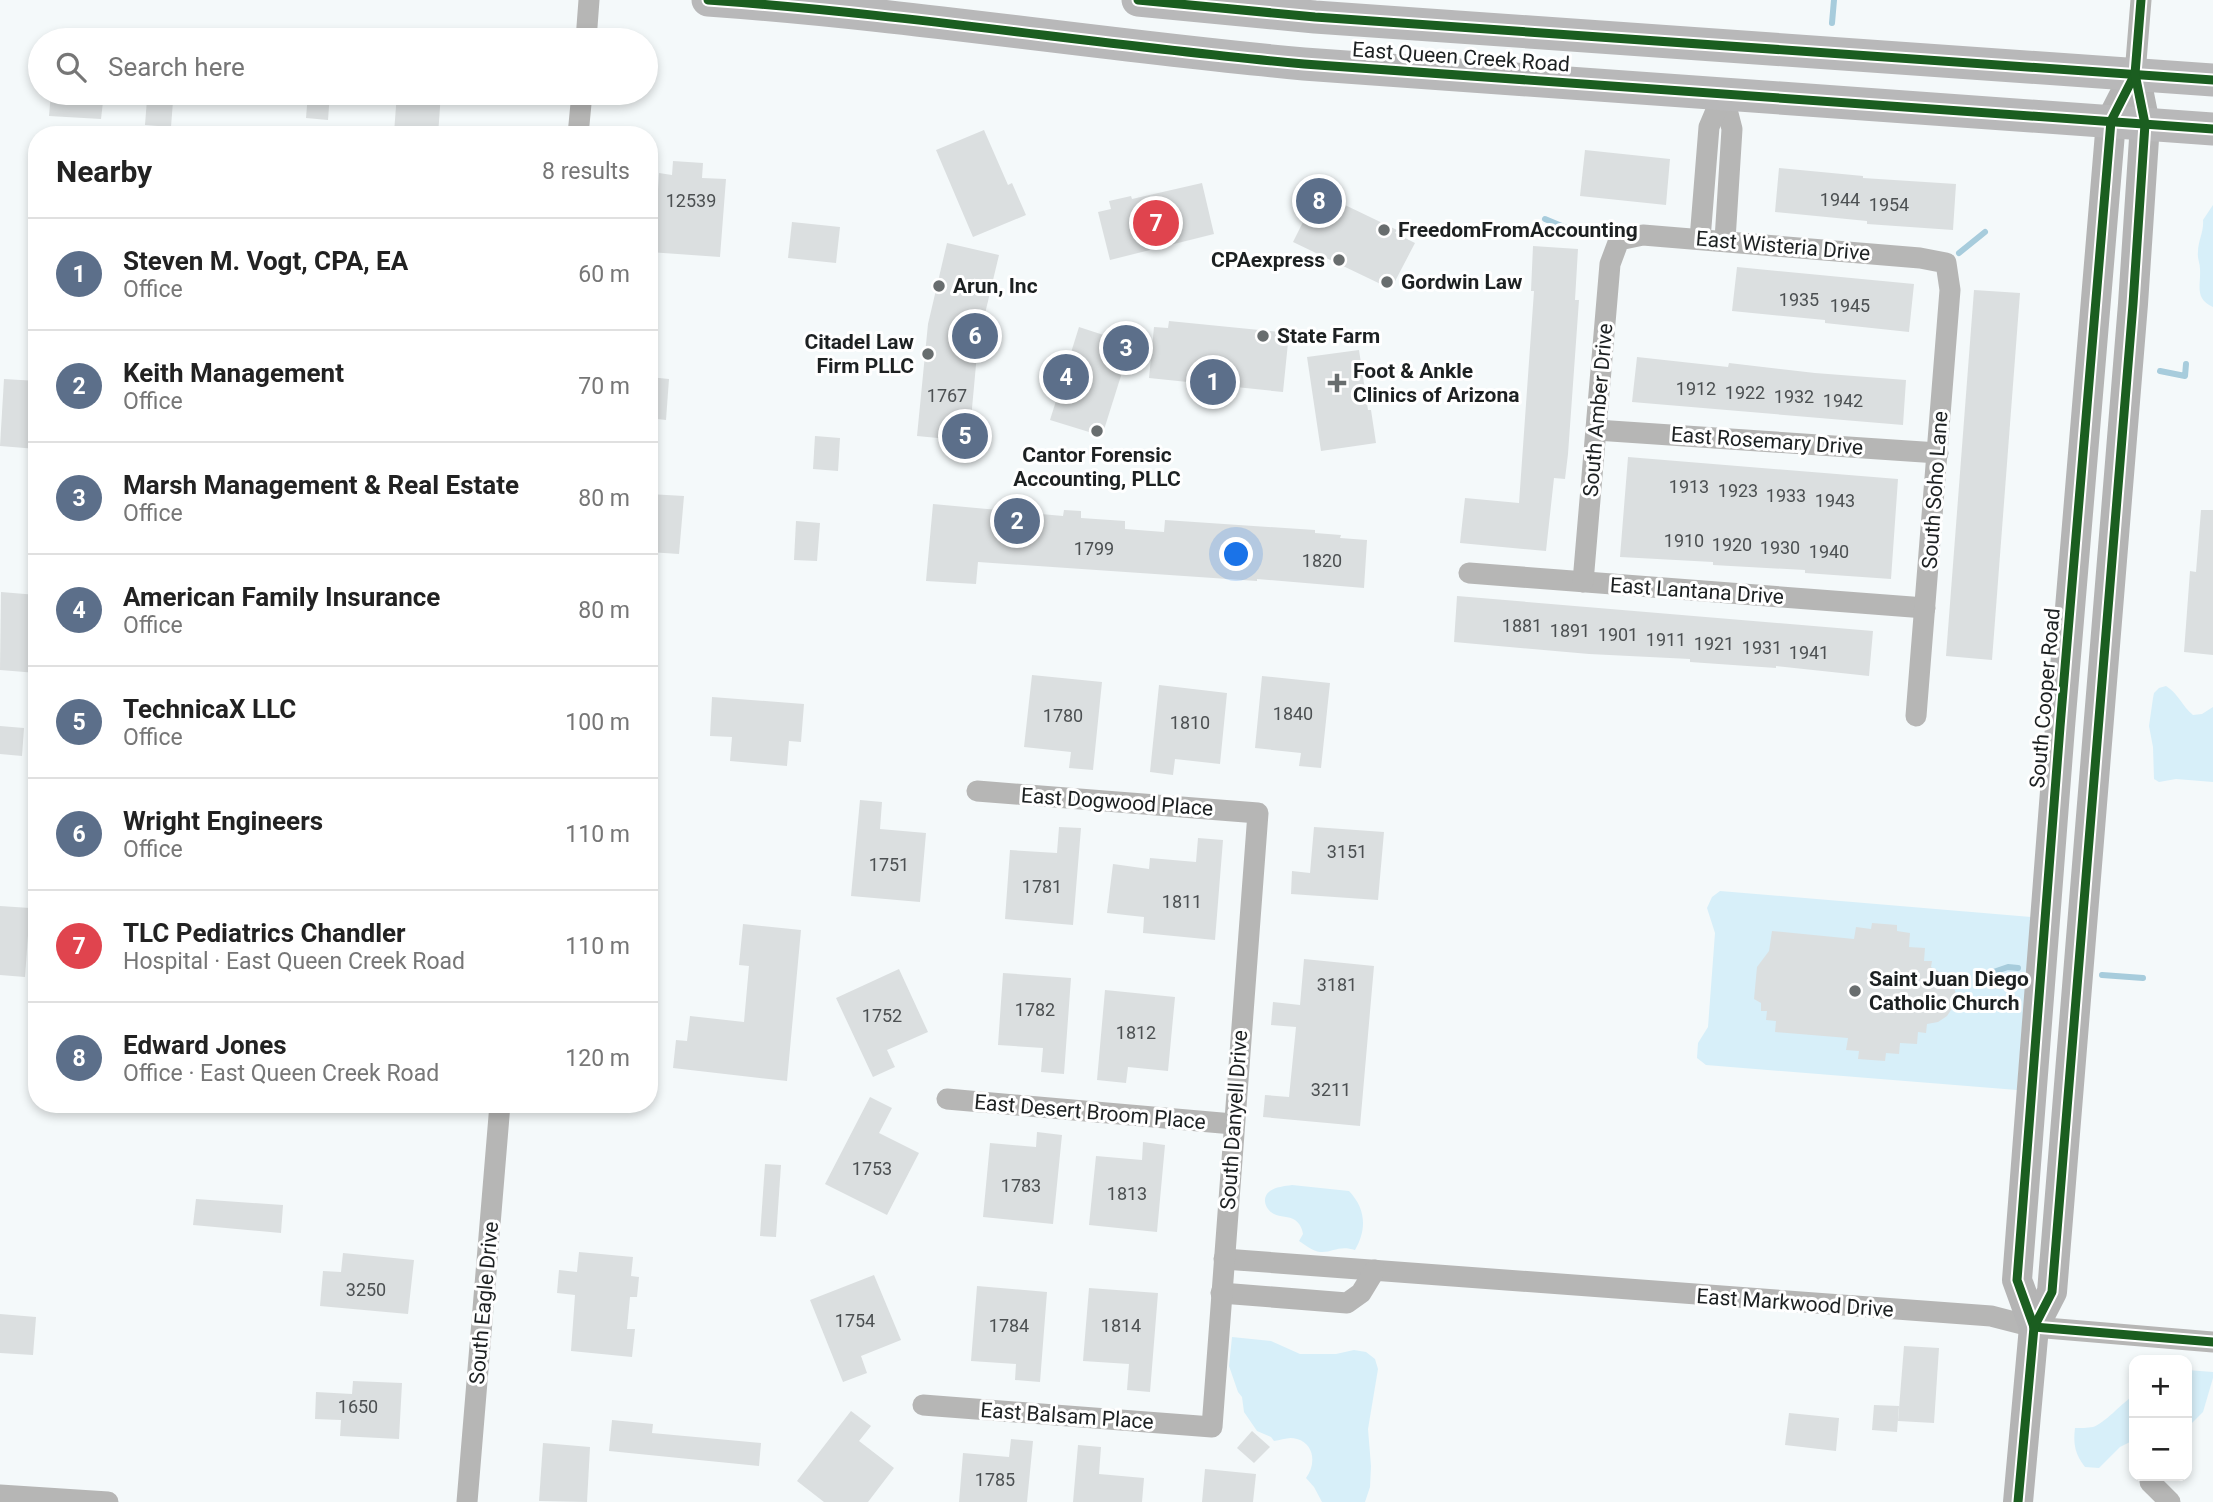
<!DOCTYPE html>
<html lang="en">
<head>
<meta charset="utf-8">
<style>
	body { margin:0; font-family:Roboto,sans-serif; background:#f6f6f6; color:#222 }
	.controls { position:absolute; right:21px; bottom:21px; display:grid; overflow:hidden; border-radius:14px; box-shadow:0 4px 10px #0003 }
	.controls button { width:63px; height:63px; display:grid; place-items:center; padding:0; border:0; border-bottom:2px solid #e0e0e0; background:#fff; color:#222; font:35px sans-serif }
	.you { position:absolute; left:1237px; top:555px; width:24px; height:24px; margin:-18px; border:5px solid #fff; border-radius:50%; background:#1a73e8; box-shadow:0 0 0 10px #1a73e833 }
	.badge { display:grid; place-items:center; width:46px; height:46px; border-radius:50%; background:#ea580c; color:#fff; font-size:23px; font-weight:700 }
	.pin { position:absolute; translate:-50% -50%; border:4px solid #fff; box-shadow:0 2px 7px #0006 }
	.list { margin:0; padding:0; list-style:none }
	h2 { display:flex; justify-content:space-between; align-items:center; height:91px; margin:0; padding:0 28px; font-size:30px }
	h2 small { font-size:23px; font-weight:400; color:#767676 }
	.list li { display:grid; grid-template-columns:46px 1fr auto; gap:21px; align-items:center; box-sizing:border-box; height:112px; padding:0 28px; border-top:2px solid #e0e0e0 }
	.list b { display:block; font-size:26px; white-space:nowrap }
	.list p { margin:0; font-size:23px; white-space:nowrap; color:#767676 }
	.list em { font-size:23px; font-style:normal; color:#767676 }
	.icon { flex:none; width:38px; height:38px; fill:none; stroke:currentColor; stroke-width:2; stroke-linecap:round; stroke-linejoin:round }
	.map { position:relative; flex:none; width:2213px; height:1502px; overflow:hidden }
	.search { position:absolute; background:#fff; box-shadow:0 4px 10px #0003; left:28px; top:28px; width:630px; height:77px; display:flex; align-items:center; gap:18px; box-sizing:border-box; padding:0 24px; border-radius:38px; color:#767676; font-size:26px }
	.panel { position:absolute; background:#fff; box-shadow:0 4px 10px #0003; left:28px; top:126px; width:630px; height:987px; border-radius:28px }
	.map>svg:first-child { display:block }
	.green { fill:#d7eff9 }
	.lines { fill:none; stroke-linecap:round; stroke-linejoin:round }
	.stream { stroke:#a7ccdc; stroke-width:6 }
	.building { fill:#dbdfe0 }
	.street { stroke:#b6b6b5; stroke-width:21 }
	.secondary { stroke:#b4b4b4; stroke-width:30 }
	.primary { stroke:#b8b8b9; stroke-width:33 }
	.cycleway-casing { stroke:#fff; stroke-width:13 }
	.cycleway { stroke:#1b5e20; stroke-width:9 }
	.poi-dot { fill:#686d6e; stroke:#fff; stroke-width:2.5 }
	.labels { text-anchor:middle; dominant-baseline:central; stroke-width:6; stroke-linejoin:round; paint-order:stroke }
	.number-label { font-size:18px; fill:#4c5052 }
	.street-label { font-size:21px; fill:#1d2122; stroke:#fff }
	.poi-label { font-size:21px; font-weight:bold; fill:#1d2122; stroke:#fff; text-anchor:start }
</style>
</head>
<body>
<div class="map">
<svg width="2213" height="1502" viewBox="0 0 2213 1502">
	<rect width="100%" height="100%" fill="#f4f9fa"/>
	<g class="green">
		<path d="M2213 205V307C2194 298 2201 286 2200 269 2200 263 2197 258 2198 252 2198 241 2204 232 2203 220Z"/>
		<path d="M2166 686C2178 693 2182 706 2193 715L2202 714 2213 707V782L2176 779 2159 782 2154 779 2153 747 2149 726 2153 698 2154 693 2159 688Z"/>
		<path d="M1720 891 2031 917 2017 1090 1706 1065 1697 1058 1698 1043 1708 1027 1715 933 1707 908 1712 897Z"/>
		<path d="M1292 1185 1349 1191C1366 1209 1367 1229 1355 1250 1338 1245 1333 1253 1320 1252 1313 1251 1305 1245 1299 1241L1303 1234C1302 1228 1300 1224 1295 1220 1289 1216 1280 1217 1274 1214 1265 1210 1261 1197 1270 1191 1275 1187 1285 1186 1292 1185Z"/>
		<path d="M1232 1337 1271 1341 1300 1354H1336L1354 1350 1366 1352 1375 1359 1378 1369 1368 1429 1371 1466 1370 1487 1365 1502H1322L1314 1487 1306 1478C1316 1465 1315 1444 1297 1439 1289 1436 1282 1440 1274 1441L1271 1437 1257 1431 1244 1412 1242 1397 1238 1392 1229 1366Z"/>
		<path d="M2187 1370 2213 1372V1378L2203 1412 2187 1428Z"/>
		<path d="M2134 1395V1440L2120 1447 2099 1468 2085 1467C2075 1454 2073 1444 2075 1428 2081 1428 2087 1428 2093 1427 2104 1424 2122 1403 2134 1395Z"/>
	</g>
	<g class="lines">
		<g class="stream">
			<path d="M1832 23 1834 0"/>
			<path d="M1545 219 1588 237"/>
			<path d="M1959 253 1985 232"/>
			<path d="M2160 371 2185 376 2186 364"/>
			<path d="M2102 975 2143 978"/>
			<path d="M1979 977 2008 967 2018 968"/>
		</g>
	</g>
	<g class="building">
		<path d="M51 93H104L101 119 49 116Z"/>
		<path d="M308 93H330L328 120 306 118Z"/>
		<path d="M397 93H441L438 135 394 133Z"/>
		<path d="M147 99 173 101 171 127 145 125Z"/>
		<path d="M984 130 1008 185 1012 183 1026 215 973 237 936 150Z"/>
		<path d="M1585 150 1670 159 1666 205 1580 196Z"/>
		<path d="M673 161 703 163 702 178 726 179 720 257 649 252V221L656 222 659 173 672 175Z"/>
		<path d="M1779 168 1863 176V178L1956 184 1953 230 1867 224V221L1775 212Z"/>
		<path d="M1202 183 1214 234 1110 260 1098 212 1111 209 1109 201 1131 196 1132 199Z"/>
		<path d="M1318 192 1397 230 1395 233 1415 243 1391 289 1293 242Z"/>
		<path d="M792 222 840 227 836 263 788 258Z"/>
		<path d="M947 243 999 255 978 343 969 441 917 436 928 324Z"/>
		<path d="M1533 246 1578 249 1575 300H1579L1568 454 1565 479 1554 478 1546 551 1460 543 1465 498 1519 503 1534 291H1531Z"/>
		<path d="M1737 267 1914 284 1909 332 1825 323V320L1732 311Z"/>
		<path d="M1974 290 2020 293 1992 660 1946 656Z"/>
		<path d="M1169 321 1289 333 1283 392 1149 378 1154 327 1168 328Z"/>
		<path d="M1079 327 1131 344 1102 436 1050 420Z"/>
		<path d="M1359 350 1368 410H1371L1376 443 1321 451 1307 357Z"/>
		<path d="M1637 357 1728 367 1729 363 1815 373 1906 380 1903 425 1632 402Z"/>
		<path d="M649 377 669 379 666 420 649 418Z"/>
		<path d="M4 379 37 381V449L0 446Z"/>
		<path d="M815 436 840 438 838 471 813 469Z"/>
		<path d="M1628 457 1898 479 1891 579 1805 573V570L1713 565V562L1620 557Z"/>
		<path d="M649 494 684 496 679 554 649 552Z"/>
		<path d="M933 504 1063 516 1064 510 1081 511V518L1125 521V529L1164 532 1165 520 1315 530V533L1341 535 1340 538 1367 540 1364 588 1257 579V581L978 562 976 584 926 581Z"/>
		<path d="M2201 510H2213V655L2184 652 2190 571 2196 572Z"/>
		<path d="M796 521 820 523 817 561 794 560Z"/>
		<path d="M1 592 37 595V673L0 670Z"/>
		<path d="M1457 596 1873 631 1869 676 1776 666V668L1690 662V659L1589 654 1454 642Z"/>
		<path d="M1032 675 1102 682 1093 770 1069 768 1071 752 1024 747Z"/>
		<path d="M1262 676 1330 683 1321 768 1299 766 1301 753 1255 748Z"/>
		<path d="M1159 685 1227 693 1220 764 1175 759 1173 775 1150 772Z"/>
		<path d="M712 697 804 704 801 742 789 741 787 766 730 761 732 737 710 736Z"/>
		<path d="M0 726 24 728 22 756 0 754Z"/>
		<path d="M860 800 882 802 880 829 926 833 920 902 851 896Z"/>
		<path d="M1059 827 1081 828 1073 925 1005 919 1010 850 1057 853Z"/>
		<path d="M1314 827 1384 832 1378 900 1291 894 1292 871 1310 873Z"/>
		<path d="M1198 838 1223 840 1215 940 1143 933 1144 917 1107 913 1113 864 1149 869 1150 858 1196 862Z"/>
		<path d="M0 906 30 908 25 977 0 975Z"/>
		<path d="M1872 923 1897 925V931L1910 933 1909 947 1925 948 1924 961H1932L1931 967 1948 977 1954 986 1956 995 1953 1007 1947 1016 1938 1022 1927 1024 1926 1033 1918 1032 1917 1044 1900 1043 1899 1054 1886 1053 1885 1061 1858 1059 1859 1051 1846 1050 1848 1038 1775 1032 1776 1021 1766 1020 1767 1011H1761V1003L1754 999 1757 967 1769 951 1772 931 1854 939 1856 927 1871 929Z"/>
		<path d="M743 924 801 930 787 1081 673 1068 676 1040 687 1041 690 1016 744 1022 749 966 739 965Z"/>
		<path d="M1304 959 1374 966 1360 1126 1263 1117 1265 1095 1289 1097 1296 1027 1271 1025 1273 1002 1300 1005Z"/>
		<path d="M899 969 928 1032 887 1050 895 1067 873 1077 836 998Z"/>
		<path d="M1003 973 1071 978 1064 1074 1041 1072 1043 1048 998 1045Z"/>
		<path d="M1105 990 1175 997 1168 1071 1128 1067 1126 1083 1097 1080Z"/>
		<path d="M870 1097 892 1108 879 1133 919 1153 887 1215 825 1184Z"/>
		<path d="M1037 1132 1062 1135 1053 1224 983 1217 990 1143 1036 1147Z"/>
		<path d="M1143 1142 1165 1145 1157 1232 1089 1225 1096 1156 1142 1160Z"/>
		<path d="M765 1164 781 1165 776 1237 760 1236Z"/>
		<path d="M196 1199 283 1205 281 1233 193 1225Z"/>
		<path d="M579 1252 633 1257 631 1276 639 1277 637 1297H630L627 1329H635L632 1357 571 1351 575 1295 557 1293 559 1270 577 1272Z"/>
		<path d="M343 1253 414 1260 408 1314 320 1306 323 1271 341 1272Z"/>
		<path d="M874 1275 901 1340 861 1356 867 1373 843 1382 810 1300Z"/>
		<path d="M977 1286 1047 1292 1040 1382 1015 1380 1016 1364 971 1361Z"/>
		<path d="M1089 1288 1158 1293 1150 1392 1127 1390 1129 1364 1083 1361Z"/>
		<path d="M0 1314 36 1317 33 1355 0 1353Z"/>
		<path d="M1904 1346 1939 1348 1934 1423 1898 1421Z"/>
		<path d="M353 1381 402 1383 399 1439 340 1436 341 1420 315 1419 316 1392 352 1394Z"/>
		<path d="M1874 1405 1899 1406 1897 1432 1872 1430Z"/>
		<path d="M851 1411 871 1426 859 1441 894 1468 868 1502H824L797 1481Z"/>
		<path d="M1789 1413 1839 1418 1836 1451 1785 1445Z"/>
		<path d="M612 1420 653 1424 652 1433 761 1443 759 1466 609 1451Z"/>
		<path d="M1252 1431 1270 1447 1254 1463 1237 1448Z"/>
		<path d="M1011 1439 1033 1441 1027 1502H959L963 1453 1009 1457Z"/>
		<path d="M543 1443 590 1447 587 1502 539 1501Z"/>
		<path d="M1078 1445 1101 1447 1099 1474 1144 1478 1142 1502H1073Z"/>
		<path d="M1205 1469 1256 1474 1253 1502H1202Z"/>
	</g>
	<g class="lines">
		<g class="street">
			<path d="M586 40 589 0"/>
			<path d="M2135 74 2141 0"/>
			<path d="M1723 94 1732 129 1725 240"/>
			<path d="M578 135 582 93"/>
			<path d="M1700 239 1709 127 1723 94"/>
			<path d="M1596 430 1938 453"/>
			<path d="M1469 573 1925 608"/>
			<path d="M1583 582 1610 264 1619 240 1643 235 1920 258 1946 263 1950 290 1916 716"/>
			<path d="M947 1099 1233 1124"/>
			<path d="M1224 1259 1991 1316 2034 1327 2213 1342"/>
			<path d="M1221 1293 1347 1303 1361 1293 1375 1270"/>
			<path d="M923 1405 1212 1427 1258 813 977 791"/>
			<path d="M2150 1482 2170 1502"/>
			<path d="M0 1495 108 1502"/>
			<path d="M467 1502 500 1104"/>
		</g>
		<g class="secondary">
			<path d="M2034 1327 2017 1280 2060 727 2111 121 2135 74"/>
			<path d="M2018 1502 2034 1327 2052 1292 2133 304 2145 124 2135 74"/>
		</g>
		<g class="primary">
			<path d="M708 0C907 14 1105 46 1304 64L2213 129"/>
			<path d="M1138 0 1315 17 2213 80"/>
		</g>
		<g class="cycleway-casing">
			<g id="cycleway">
				<path d="M708 0C907 14 1105 46 1304 64L2213 129"/>
				<path d="M1138 0 1315 17 2213 80"/>
				<path d="M2034 1327 2017 1280 2060 727 2111 121 2135 74"/>
				<path d="M2034 1327 2213 1342"/>
				<path d="M2018 1502 2034 1327 2052 1292 2133 304 2145 124 2135 74 2141 0"/>
			</g>
		</g>
		<use href="#cycleway" class="cycleway"/>
	</g>
	<g class="poi-dot">
		<circle cx="1384" cy="230" r="7"/>
		<circle cx="1339" cy="260" r="7"/>
		<circle cx="1387" cy="282" r="7"/>
		<circle cx="939" cy="286" r="7"/>
		<circle cx="1263" cy="336" r="7"/>
		<circle cx="928" cy="354" r="7"/>
		<path d="M1333.5 372.5h7v7h7v7h-7v7h-7v-7h-7v-7h7z"/>
		<circle cx="1097" cy="431" r="7"/>
		<circle cx="1855" cy="991" r="7"/>
	</g>
	<g class="labels">
		<g class="number-label">
			<text x="1840" y="199">1944</text>
			<text x="691" y="200">12539</text>
			<text x="1889" y="204">1954</text>
			<text x="1799" y="299">1935</text>
			<text x="1850" y="305">1945</text>
			<text x="1696" y="388">1912</text>
			<text x="1745" y="392">1922</text>
			<text x="947" y="395">1767</text>
			<text x="1794" y="396">1932</text>
			<text x="1843" y="400">1942</text>
			<text x="1689" y="486">1913</text>
			<text x="1738" y="490">1923</text>
			<text x="1786" y="495">1933</text>
			<text x="1835" y="500">1943</text>
			<text x="1684" y="540">1910</text>
			<text x="1732" y="544">1920</text>
			<text x="1780" y="547">1930</text>
			<text x="1094" y="548">1799</text>
			<text x="1829" y="551">1940</text>
			<text x="1322" y="560">1820</text>
			<text x="1522" y="625">1881</text>
			<text x="1570" y="630">1891</text>
			<text x="1618" y="634">1901</text>
			<text x="1666" y="639">1911</text>
			<text x="1714" y="643">1921</text>
			<text x="1762" y="647">1931</text>
			<text x="1809" y="652">1941</text>
			<text x="1293" y="713">1840</text>
			<text x="1063" y="715">1780</text>
			<text x="1190" y="722">1810</text>
			<text x="1347" y="851">3151</text>
			<text x="889" y="864">1751</text>
			<text x="1042" y="886">1781</text>
			<text x="1182" y="901">1811</text>
			<text x="1337" y="984">3181</text>
			<text x="1035" y="1009">1782</text>
			<text x="882" y="1015">1752</text>
			<text x="1136" y="1032">1812</text>
			<text x="1331" y="1089">3211</text>
			<text x="872" y="1168">1753</text>
			<text x="1021" y="1185">1783</text>
			<text x="1127" y="1193">1813</text>
			<text x="366" y="1289">3250</text>
			<text x="855" y="1320">1754</text>
			<text x="1009" y="1325">1784</text>
			<text x="1121" y="1325">1814</text>
			<text x="358" y="1406">1650</text>
			<text x="995" y="1479">1785</text>
		</g>
		<g class="street-label">
			<text transform="translate(1461 57) rotate(4)">East Queen Creek Road</text>
			<text transform="translate(1783 246) rotate(5)">East Wisteria Drive</text>
			<text transform="translate(1598 410) rotate(-85)">South Amber Drive</text>
			<text transform="translate(1767 441) rotate(4)">East Rosemary Drive</text>
			<text transform="translate(1935 490) rotate(-86)">South Soho Lane</text>
			<text transform="translate(1697 591) rotate(4)">East Lantana Drive</text>
			<text transform="translate(2045 698) rotate(-85)">South Cooper Road</text>
			<text transform="translate(1117 802) rotate(4)">East Dogwood Place</text>
			<text transform="translate(1090 1112) rotate(5)">East Desert Broom Place</text>
			<text transform="translate(1234 1120) rotate(-86)">South Danyell Drive</text>
			<text transform="translate(484 1303) rotate(-85)">South Eagle Drive</text>
			<text transform="translate(1795 1303) rotate(4)">East Markwood Drive</text>
			<text transform="translate(1067 1416) rotate(4)">East Balsam Place</text>
		</g>
		<g class="poi-label">
			<text x="1398" y="230">FreedomFromAccounting</text>
			<text x="1325" y="260" text-anchor="end">CPAexpress</text>
			<text x="1401" y="282">Gordwin Law</text>
			<text x="953" y="286">Arun, Inc</text>
			<text x="1277" y="336">State Farm</text>
			<text x="914" y="342" text-anchor="end">Citadel Law<tspan x="914" dy="24">Firm PLLC</tspan></text>
			<text x="1353" y="371">Foot &amp; Ankle<tspan x="1353" dy="24">Clinics of Arizona</tspan></text>
			<text x="1097" y="455" text-anchor="middle">Cantor Forensic<tspan x="1097" dy="24">Accounting, PLLC</tspan></text>
			<text x="1869" y="979">Saint Juan Diego<tspan x="1869" dy="24">Catholic Church</tspan></text>
		</g>
	</g>
</svg>
<div class="controls">
<button>+</button>
<button>−</button>
</div>
<div class="you"></div>
<div class="pin badge" style="left:1213px;top:382px;background:#5c6f8a">1</div>
<div class="pin badge" style="left:1017px;top:521px;background:#5c6f8a">2</div>
<div class="pin badge" style="left:1126px;top:348px;background:#5c6f8a">3</div>
<div class="pin badge" style="left:1066px;top:377px;background:#5c6f8a">4</div>
<div class="pin badge" style="left:965px;top:436px;background:#5c6f8a">5</div>
<div class="pin badge" style="left:975px;top:336px;background:#5c6f8a">6</div>
<div class="pin badge" style="left:1156px;top:223px;background:#e0444e">7</div>
<div class="pin badge" style="left:1319px;top:201px;background:#5c6f8a">8</div>
<div class="search"><svg class="icon" aria-label="search" viewBox="0 0 24 24"><circle cx="10" cy="10" r="6"/><path d="M15 15l6 6"/></svg>Search here</div>
<section class="panel">
<h2>Nearby<small>8 results</small></h2>
<ul class="list">
<li><span class="badge" style="background:#5c6f8a">1</span><div><b>Steven M. Vogt, CPA, EA</b><p>Office</p></div><em>60 m</em></li>
<li><span class="badge" style="background:#5c6f8a">2</span><div><b>Keith Management</b><p>Office</p></div><em>70 m</em></li>
<li><span class="badge" style="background:#5c6f8a">3</span><div><b>Marsh Management &amp; Real Estate</b><p>Office</p></div><em>80 m</em></li>
<li><span class="badge" style="background:#5c6f8a">4</span><div><b>American Family Insurance</b><p>Office</p></div><em>80 m</em></li>
<li><span class="badge" style="background:#5c6f8a">5</span><div><b>TechnicaX LLC</b><p>Office</p></div><em>100 m</em></li>
<li><span class="badge" style="background:#5c6f8a">6</span><div><b>Wright Engineers</b><p>Office</p></div><em>110 m</em></li>
<li><span class="badge" style="background:#e0444e">7</span><div><b>TLC Pediatrics Chandler</b><p>Hospital · East Queen Creek Road</p></div><em>110 m</em></li>
<li><span class="badge" style="background:#5c6f8a">8</span><div><b>Edward Jones</b><p>Office · East Queen Creek Road</p></div><em>120 m</em></li>
</ul>
</section>
</div>
</body>
</html>
